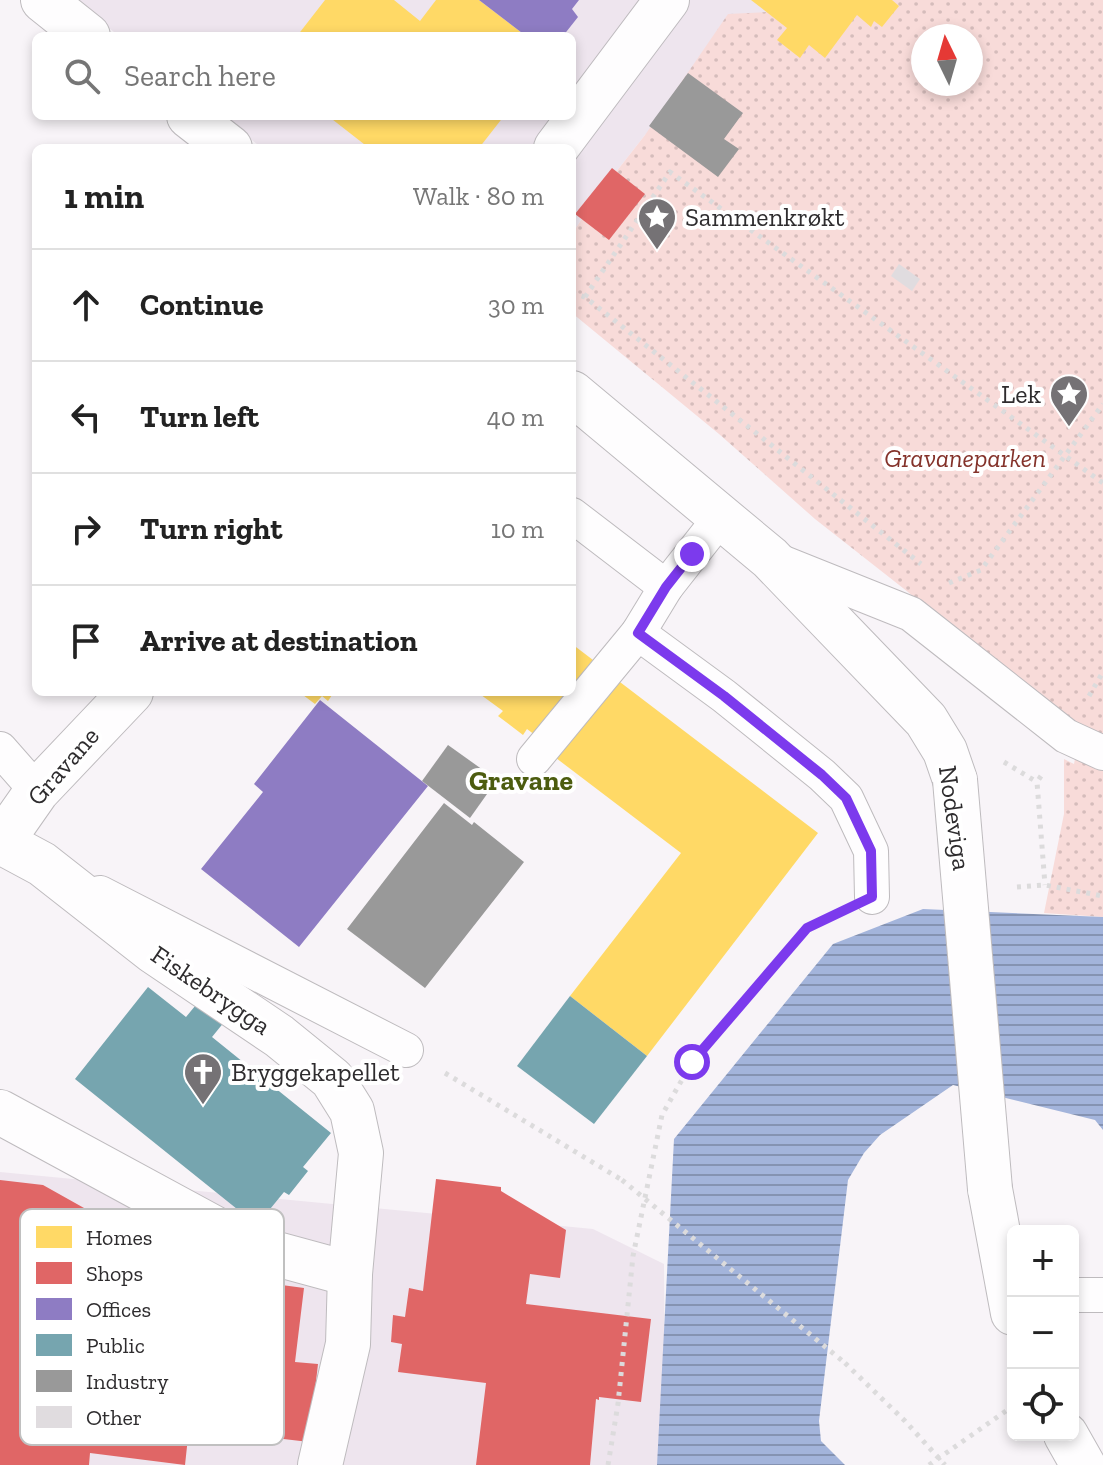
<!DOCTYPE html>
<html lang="en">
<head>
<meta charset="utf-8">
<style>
	body { margin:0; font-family:"Zilla Slab",serif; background:#f2f2f2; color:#222 }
	.controls { position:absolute; right:24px; bottom:24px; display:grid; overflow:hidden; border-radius:12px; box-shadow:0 4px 12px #0003 }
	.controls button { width:72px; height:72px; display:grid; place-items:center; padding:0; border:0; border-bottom:2px solid #e0e0e0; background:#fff; color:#222; font:40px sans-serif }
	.compass { position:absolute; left:911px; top:24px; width:72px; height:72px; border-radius:50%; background:#fff; box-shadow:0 4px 12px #0003; rotate:355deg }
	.stop { position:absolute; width:24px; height:24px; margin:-18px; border:6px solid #7c3aed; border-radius:50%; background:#fff }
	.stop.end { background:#7c3aed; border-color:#fff; box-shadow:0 2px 8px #0008 }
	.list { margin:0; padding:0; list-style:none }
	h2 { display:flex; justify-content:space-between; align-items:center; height:104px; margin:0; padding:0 32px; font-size:34px }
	h2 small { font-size:26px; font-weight:400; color:#767676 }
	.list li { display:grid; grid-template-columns:52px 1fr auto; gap:24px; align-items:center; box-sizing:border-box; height:112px; padding:0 32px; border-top:2px solid #e0e0e0 }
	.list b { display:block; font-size:30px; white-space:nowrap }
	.list em { font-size:26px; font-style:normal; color:#767676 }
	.icon { flex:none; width:44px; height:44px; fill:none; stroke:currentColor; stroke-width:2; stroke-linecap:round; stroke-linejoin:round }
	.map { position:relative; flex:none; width:1103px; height:1465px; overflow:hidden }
	.search { position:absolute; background:#fff; box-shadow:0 4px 12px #0003; left:32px; top:32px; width:544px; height:88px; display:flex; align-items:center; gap:20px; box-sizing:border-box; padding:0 28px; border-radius:12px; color:#767676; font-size:30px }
	.panel { position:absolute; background:#fff; box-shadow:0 4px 12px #0003; left:32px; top:144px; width:544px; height:552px; border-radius:12px }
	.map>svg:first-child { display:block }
	.built { fill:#eee5ee }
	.grass { fill:url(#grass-dots); fill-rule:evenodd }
	.water { fill:url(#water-rules) }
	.homes { fill:#ffd966 }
	.shops { fill:#e06666 }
	.offices { fill:#8e7cc3 }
	.public { fill:#76a5af }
	.industry { fill:#999 }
	.building { fill:#e0dcdf }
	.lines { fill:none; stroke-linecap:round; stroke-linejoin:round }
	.service-casing { stroke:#bebbbe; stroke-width:36 }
	.pedestrian-casing { stroke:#bebbbe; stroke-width:46 }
	.minor-casing { stroke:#bebbbe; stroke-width:46 }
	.tertiary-casing { stroke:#bebbbe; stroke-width:46 }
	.path { stroke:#dcdbdc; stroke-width:5; stroke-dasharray:4 6; stroke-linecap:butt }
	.service { stroke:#fefdfe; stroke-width:34 }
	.pedestrian { stroke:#fefdfe; stroke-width:44 }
	.minor { stroke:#fefdfe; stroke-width:44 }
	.tertiary { stroke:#fefdfe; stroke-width:44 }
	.minor-bridge-casing { stroke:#bebbbe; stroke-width:46; stroke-linecap:butt }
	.path-bridge { stroke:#dcdbdc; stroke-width:5; stroke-dasharray:4 6; stroke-linecap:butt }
	.minor-bridge { stroke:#fefdfe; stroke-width:44 }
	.route { stroke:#7c3aed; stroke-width:10 }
	.labels { text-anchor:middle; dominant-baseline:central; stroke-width:8; stroke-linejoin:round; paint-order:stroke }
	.poi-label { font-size:26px; fill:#2e2c2e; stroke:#fff; text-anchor:start }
	.park-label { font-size:26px; font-style:italic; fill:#84322a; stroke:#fff }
	.street-label { font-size:26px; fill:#2e2c2e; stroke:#fff }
	.neighbourhood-label { font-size:28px; font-weight:bold; fill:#4c5c0f; stroke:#fff }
	.key { fill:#fff; stroke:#c0c0c0; stroke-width:2 }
	.key-label { font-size:22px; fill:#2e2c2e }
</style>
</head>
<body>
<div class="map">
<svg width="1103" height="1465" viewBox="0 0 1103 1465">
	<defs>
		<pattern id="grass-dots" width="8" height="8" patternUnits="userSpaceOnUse" patternTransform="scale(2)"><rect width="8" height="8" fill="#f8dbd9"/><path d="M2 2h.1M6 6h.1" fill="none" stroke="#d5bcbb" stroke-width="1.8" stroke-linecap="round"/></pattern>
		<pattern id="water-rules" width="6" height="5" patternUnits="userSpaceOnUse" patternTransform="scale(2)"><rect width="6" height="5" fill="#a3b4db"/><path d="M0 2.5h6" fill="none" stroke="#8593b2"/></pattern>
	</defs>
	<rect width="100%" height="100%" fill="#f8f4f8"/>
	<g class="built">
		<path d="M74 0H888L645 135 594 200 572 234V148H262L221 116H572V36H119Z"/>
		<path d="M0 1172 593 1229 664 1264 665 1465H0Z"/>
	</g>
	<path class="grass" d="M888 0H1103V917L1044 913 1064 814V759L1074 764 1081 727 995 666 908 592 815 519 719 434 572 313V234L594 200 645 135 728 14 883 6ZM923 36H971V84H923Z"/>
	<path class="water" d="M923 909 1103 917V1130L1095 1120 953 1085 880 1135 864 1153 848 1180 819 1421 821 1441 845 1465H657L674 1139 833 944Z"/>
	<g class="homes">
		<path d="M325 0H394L420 21 436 0H479L526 36H297Z"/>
		<path d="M751 0H892L899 6 882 27 874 21 871 27 857 15 825 58 809 45 800 58 777 40 787 28Z"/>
		<path d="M328 116H504L479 148H369Z"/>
		<path d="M572 644 593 660 572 687Z"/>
		<path d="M616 679 818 833 647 1056 570 996 681 853 556 758Z"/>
		<path d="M299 692H334L328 701 322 696 315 704Z"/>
		<path d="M477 692H568L535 735 527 729 523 735 498 716 503 711Z"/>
	</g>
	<g class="shops">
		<path d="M612 168 645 194 609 240 575 214Z"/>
		<path d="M436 1179 501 1187V1191L566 1230 560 1278 530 1274 526 1304 651 1319 641 1402 599 1397V1400L596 1399 590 1465H476L486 1383 398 1372 402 1344 391 1342 393 1315 405 1317 409 1288 423 1291Z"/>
		<path d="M0 1180 43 1185 109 1222 105 1261 304 1288 295 1362 318 1364 309 1442 189 1428 185 1465 90 1453 89 1465H0Z"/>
	</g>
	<g class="offices">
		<path d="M479 0H579L572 9 578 17 563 36H526Z"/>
		<path d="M320 700 428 786 299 947 201 869 263 792 254 784Z"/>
	</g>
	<g class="public">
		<path d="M148 987 186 1017 200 1000 225 1021 212 1037 331 1133 303 1167 308 1171 289 1195 284 1192 257 1225 75 1079Z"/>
		<path d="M570 996 647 1056 594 1124 517 1066Z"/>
	</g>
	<g class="industry">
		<path d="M688 73 743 113 724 139 739 149 718 177 649 126Z"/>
		<path d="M448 745 497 780 470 818 422 781Z"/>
		<path d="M444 803 472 825 474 822 524 862 425 988 347 929Z"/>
	</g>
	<path class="building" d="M899 264 920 279 912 291 891 276Z"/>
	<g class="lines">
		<g class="service-casing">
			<g id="service">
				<path d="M572 515 666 587"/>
				<path d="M776 560 911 614 1066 736 1103 753"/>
				<path d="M638 633 724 696 822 775 846 798 871 851 872 897"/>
				<path d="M0 749 37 791"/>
				<path d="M534 759 638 633 666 587 721 517"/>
				<path d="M100 893 406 1050"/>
				<path d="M1073 1295H1103"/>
			</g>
		</g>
		<g class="pedestrian-casing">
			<g id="pedestrian">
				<path d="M1 842 42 864 153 951 279 1036 332 1079 352 1111 361 1153 350 1274 348 1344 320 1465"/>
				<path d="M0 1112 247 1246 350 1274"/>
			</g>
		</g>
		<g class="minor-casing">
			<g id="minor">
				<path d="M572 393 770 558 926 720 945 751 955 780"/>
				<path d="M990 1189 1013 1313"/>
				<path d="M1066 1435 1083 1465"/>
			</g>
		</g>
		<g class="tertiary-casing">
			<g id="tertiary">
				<path d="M43 0 88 36"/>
				<path d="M189 116 230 148"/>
				<path d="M556 148 667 0"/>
				<path d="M0 844 37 791 131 692"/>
			</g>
		</g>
		<g class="path">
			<path d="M572 293 585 297 921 564"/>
			<path d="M585 297 670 172 1103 483"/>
			<path d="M949 583 981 570 1103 404"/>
			<path d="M1089 696 1103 672"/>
			<path d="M1004 762 1037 782"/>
			<path d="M1041 776 1037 782 1045 885"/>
			<path d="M1017 887 1045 885 1103 896"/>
			<path d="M445 1073 622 1180"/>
			<path d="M845 1363 905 1421 945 1465"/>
			<path d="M608 1465 618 1404 633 1256 662 1115 692 1062 807 928 832 916"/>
			<path d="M929 1465 1013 1406"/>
		</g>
		<use href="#service" class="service"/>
		<use href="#pedestrian" class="pedestrian"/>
		<use href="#minor" class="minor"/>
		<use href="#tertiary" class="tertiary"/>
		<g class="minor-bridge-casing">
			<path id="minor-bridge" d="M955 780 990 1189"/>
		</g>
		<path class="path-bridge" d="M622 1180 845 1363"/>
		<use href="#minor-bridge" class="minor-bridge"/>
	</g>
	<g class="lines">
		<path class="route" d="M692 554 666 587 638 633 724 696 822 775 846 798 871 851 872 897 807 928 692 1062"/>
	</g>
	<defs>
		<g id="sight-pin" transform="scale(2)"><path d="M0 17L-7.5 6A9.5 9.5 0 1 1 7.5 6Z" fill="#757275" stroke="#fff"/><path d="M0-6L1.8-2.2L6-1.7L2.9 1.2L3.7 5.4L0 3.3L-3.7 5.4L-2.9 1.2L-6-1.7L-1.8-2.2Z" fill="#fff"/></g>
		<g id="church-pin" transform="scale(2)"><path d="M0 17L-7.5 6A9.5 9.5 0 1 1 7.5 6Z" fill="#757275" stroke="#fff"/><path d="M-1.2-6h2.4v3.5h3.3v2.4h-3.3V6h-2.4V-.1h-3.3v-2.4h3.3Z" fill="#fff"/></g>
	</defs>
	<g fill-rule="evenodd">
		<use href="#sight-pin" x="657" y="217"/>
		<use href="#sight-pin" x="1069" y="394"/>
		<use href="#church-pin" x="203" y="1072"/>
	</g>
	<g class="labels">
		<g class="poi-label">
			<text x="685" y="217">Sammenkrøkt</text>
			<text x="1041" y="394" text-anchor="end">Lek</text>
			<text x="231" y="1072">Bryggekapellet</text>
		</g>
		<g class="park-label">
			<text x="965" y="458">Gravaneparken</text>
		</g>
		<g class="street-label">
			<text transform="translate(63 766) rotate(-49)">Gravane</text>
			<text transform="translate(955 818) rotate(82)">Nodeviga</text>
			<text transform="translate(211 990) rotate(34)">Fiskebrygga</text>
		</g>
		<g class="neighbourhood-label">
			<text x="521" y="780">Gravane</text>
		</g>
	</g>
	<rect x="20" y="1209" width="264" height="236" rx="12" class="key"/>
	<rect x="36" y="1226" width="36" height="22" fill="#ffd966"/>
	<rect x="36" y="1262" width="36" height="22" fill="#e06666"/>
	<rect x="36" y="1298" width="36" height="22" fill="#8e7cc3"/>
	<rect x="36" y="1334" width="36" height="22" fill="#76a5af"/>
	<rect x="36" y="1370" width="36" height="22" fill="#999"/>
	<rect x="36" y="1406" width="36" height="22" fill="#e0dcdf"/>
	<g class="key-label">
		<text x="86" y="1245">Homes</text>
		<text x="86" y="1281">Shops</text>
		<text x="86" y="1317">Offices</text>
		<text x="86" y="1353">Public</text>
		<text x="86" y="1389">Industry</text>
		<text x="86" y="1425">Other</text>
	</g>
</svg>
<div class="controls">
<button>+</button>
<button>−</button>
<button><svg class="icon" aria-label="locate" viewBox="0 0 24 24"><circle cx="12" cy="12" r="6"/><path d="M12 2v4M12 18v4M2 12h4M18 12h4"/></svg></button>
</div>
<svg class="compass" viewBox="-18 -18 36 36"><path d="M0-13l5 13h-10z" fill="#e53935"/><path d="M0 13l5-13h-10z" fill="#767676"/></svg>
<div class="stop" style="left:692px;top:1062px"></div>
<div class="stop end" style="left:692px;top:554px"></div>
<div class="search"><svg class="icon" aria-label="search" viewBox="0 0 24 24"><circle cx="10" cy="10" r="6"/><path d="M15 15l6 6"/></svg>Search here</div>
<section class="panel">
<h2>1 min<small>Walk · 80 m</small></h2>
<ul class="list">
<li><svg class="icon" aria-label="ahead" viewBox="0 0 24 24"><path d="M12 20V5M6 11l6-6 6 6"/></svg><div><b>Continue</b></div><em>30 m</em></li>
<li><svg class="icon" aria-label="left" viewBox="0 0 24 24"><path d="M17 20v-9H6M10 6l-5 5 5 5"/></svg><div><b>Turn left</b></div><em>40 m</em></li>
<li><svg class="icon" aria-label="right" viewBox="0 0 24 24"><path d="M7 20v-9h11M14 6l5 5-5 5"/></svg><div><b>Turn right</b></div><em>10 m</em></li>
<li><svg class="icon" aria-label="arrive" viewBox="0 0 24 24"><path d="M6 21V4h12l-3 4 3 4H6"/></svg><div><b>Arrive at destination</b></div></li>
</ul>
</section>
</div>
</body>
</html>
